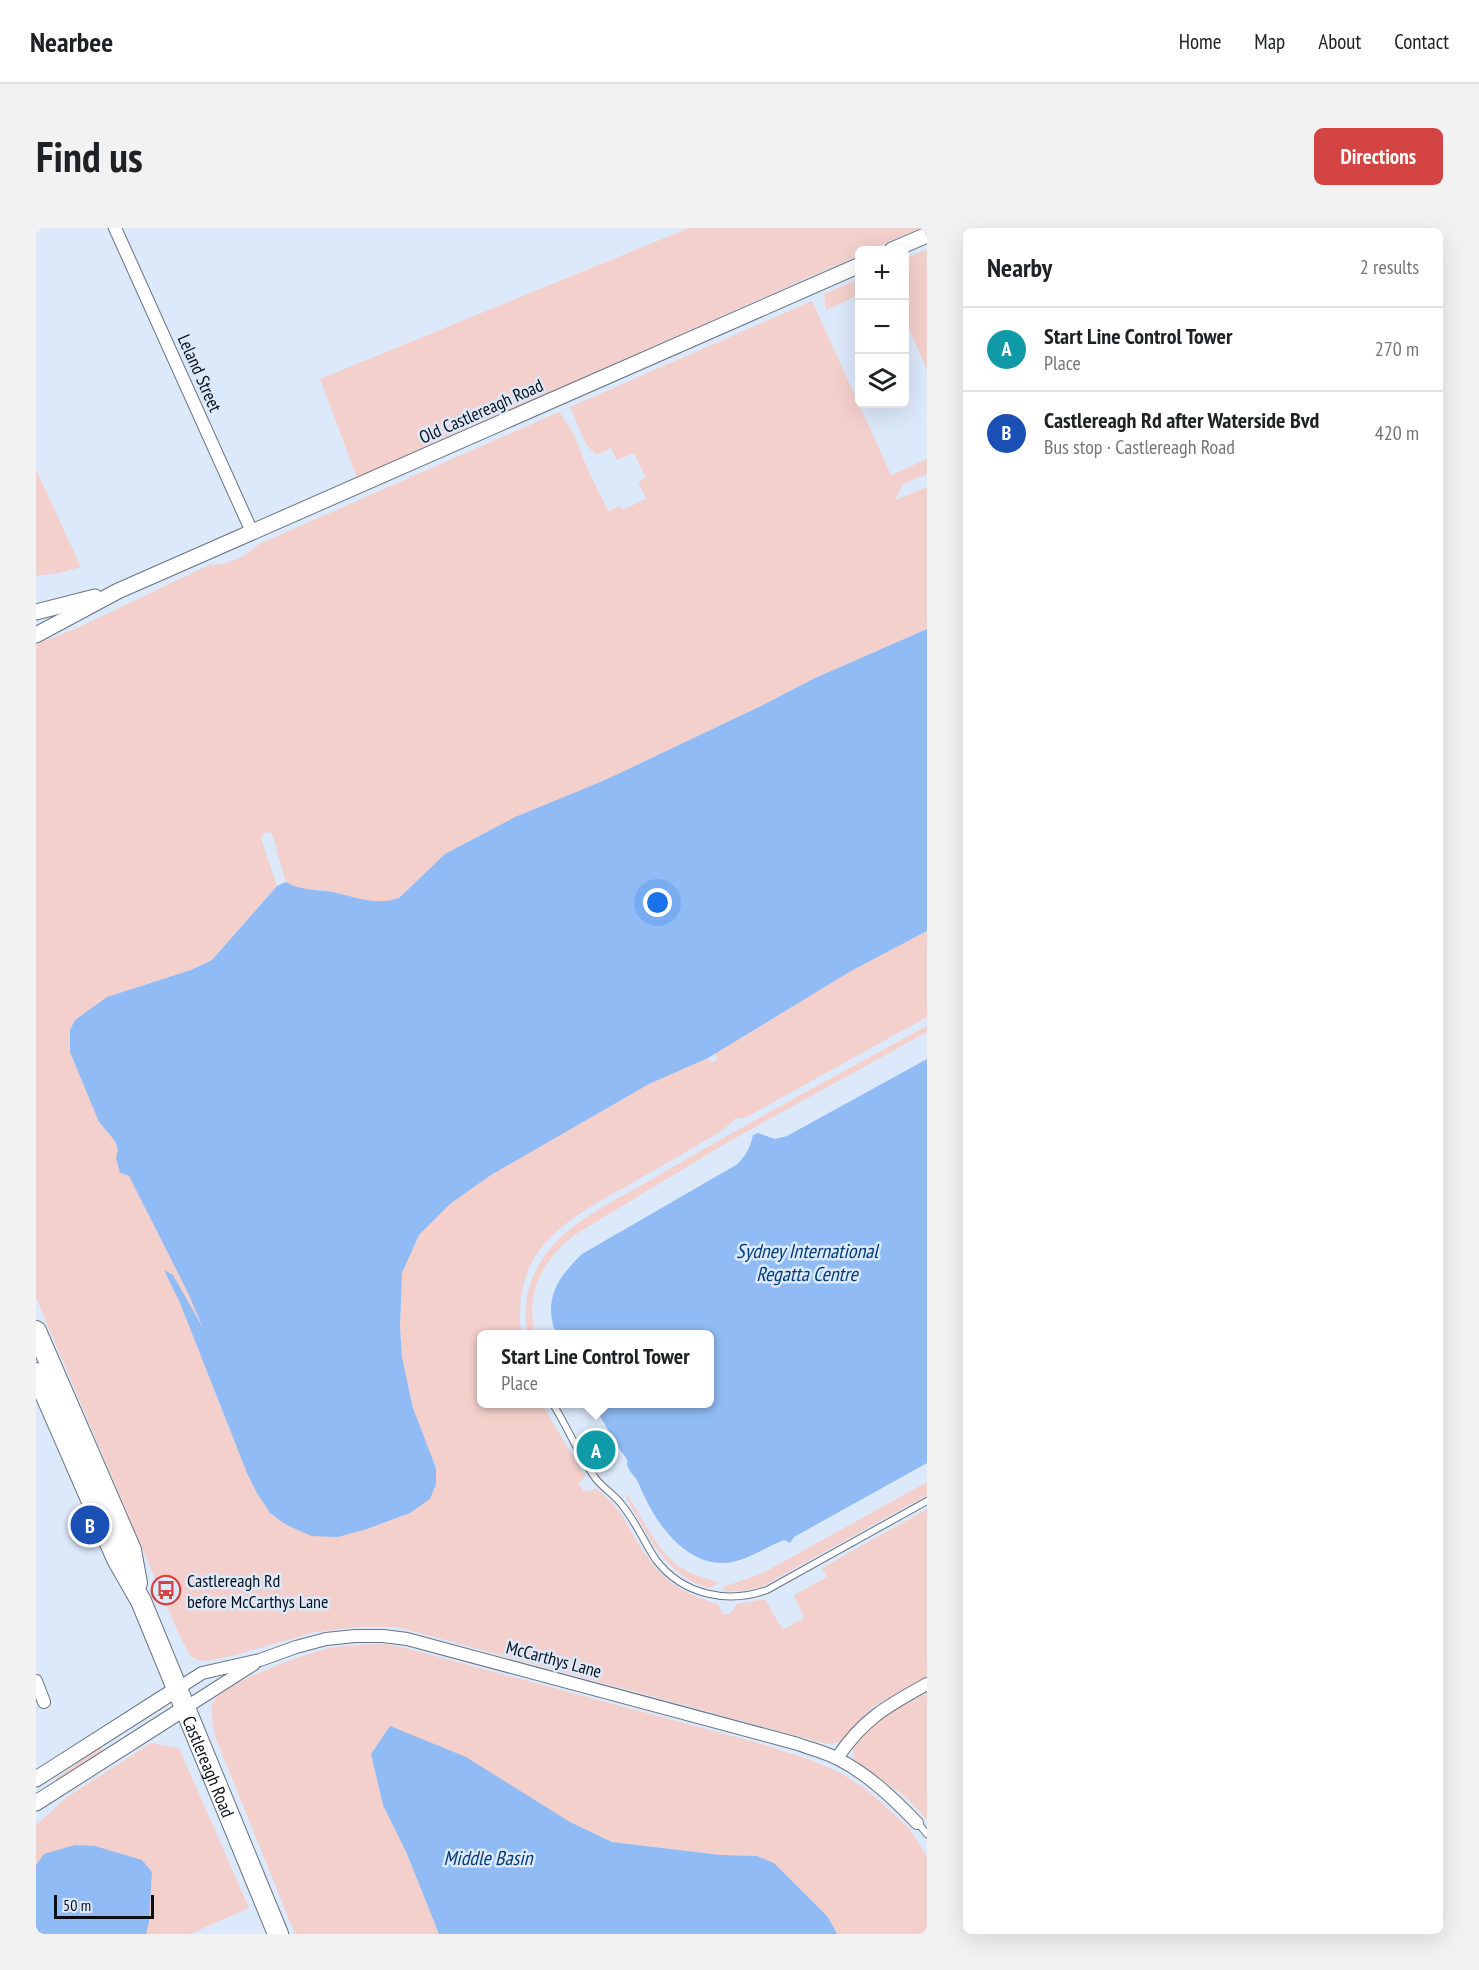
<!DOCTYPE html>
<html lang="en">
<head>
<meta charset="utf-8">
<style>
	body { margin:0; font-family:"PT Sans Narrow",sans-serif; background:#f2f2f2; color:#202124 }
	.controls { position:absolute; right:18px; top:18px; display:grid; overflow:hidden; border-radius:9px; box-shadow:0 6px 24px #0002 }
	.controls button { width:54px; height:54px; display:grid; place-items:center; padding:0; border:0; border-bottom:2px solid #e0e0e0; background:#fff; color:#202124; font:30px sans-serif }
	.scale { position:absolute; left:18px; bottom:15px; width:100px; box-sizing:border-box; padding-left:6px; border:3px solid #0c1016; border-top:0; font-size:16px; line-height:21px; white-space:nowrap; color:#0c1016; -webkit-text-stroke:4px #dce9fb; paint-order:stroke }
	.you { position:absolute; left:622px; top:675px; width:21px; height:21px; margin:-15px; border:4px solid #fff; border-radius:50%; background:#1a73e8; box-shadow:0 0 0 9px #1a73e833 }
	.badge { display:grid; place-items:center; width:39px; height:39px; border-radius:50%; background:#d34442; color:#fff; font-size:20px; font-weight:700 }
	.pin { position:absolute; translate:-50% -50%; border:3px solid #fff; box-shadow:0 2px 6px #0006 }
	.popup { position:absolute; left:441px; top:1102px; width:237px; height:78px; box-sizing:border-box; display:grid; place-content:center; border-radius:9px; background:#fff; filter:drop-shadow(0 2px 4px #0005); font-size:20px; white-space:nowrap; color:#757577 }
	.popup b { font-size:22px; color:#202124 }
	.popup::after { content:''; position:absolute; left:50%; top:100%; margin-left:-12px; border:12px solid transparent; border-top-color:#fff }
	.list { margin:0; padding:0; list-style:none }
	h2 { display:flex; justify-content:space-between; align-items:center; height:78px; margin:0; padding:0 24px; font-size:26px }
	h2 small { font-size:20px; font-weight:400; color:#757577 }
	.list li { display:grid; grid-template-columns:39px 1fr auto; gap:18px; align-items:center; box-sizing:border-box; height:84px; padding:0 24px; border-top:2px solid #e0e0e0 }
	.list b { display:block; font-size:22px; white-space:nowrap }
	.list p { margin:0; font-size:20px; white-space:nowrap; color:#757577 }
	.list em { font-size:20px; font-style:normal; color:#757577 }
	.icon { flex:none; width:33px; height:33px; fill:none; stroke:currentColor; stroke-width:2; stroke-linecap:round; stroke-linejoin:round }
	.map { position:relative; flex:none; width:891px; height:1706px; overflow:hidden; border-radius:9px }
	header { display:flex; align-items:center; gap:36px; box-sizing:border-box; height:84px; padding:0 30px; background:#fff; border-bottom:2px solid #e0e0e0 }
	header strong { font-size:28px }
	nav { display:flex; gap:33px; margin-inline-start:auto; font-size:21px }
	.intro { display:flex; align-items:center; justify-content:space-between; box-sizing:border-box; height:144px; padding:0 36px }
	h1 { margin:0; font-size:42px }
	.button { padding:15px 27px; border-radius:9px; background:#d34442; color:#fff; font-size:21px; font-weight:700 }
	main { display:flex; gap:36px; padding:0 36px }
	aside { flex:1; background:#fff; border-radius:9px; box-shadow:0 6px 24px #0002 }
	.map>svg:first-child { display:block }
	.green { fill:#f4d0cc }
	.water { fill:#90bbf4 }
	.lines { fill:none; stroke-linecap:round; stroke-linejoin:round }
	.service-casing { stroke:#687383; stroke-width:8 }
	.minor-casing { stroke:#687383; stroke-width:14 }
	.tertiary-casing { stroke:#687383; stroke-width:17 }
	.primary-casing { stroke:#687383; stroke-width:22 }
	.service { stroke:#fff; stroke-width:6 }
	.minor { stroke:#fff; stroke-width:12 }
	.tertiary { stroke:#fff; stroke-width:15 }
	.primary { stroke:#fff; stroke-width:20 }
	.labels { text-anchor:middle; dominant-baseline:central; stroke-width:5; stroke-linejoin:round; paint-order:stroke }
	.street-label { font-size:18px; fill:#0c1016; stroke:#dce9fb }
	.poi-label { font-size:18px; fill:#0c1016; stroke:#dce9fb; text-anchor:start }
	.water-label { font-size:20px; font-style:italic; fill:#033b79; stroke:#dce9fb }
</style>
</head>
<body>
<header>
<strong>Nearbee</strong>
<nav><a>Home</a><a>Map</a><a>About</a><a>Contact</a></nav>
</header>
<div class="intro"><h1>Find us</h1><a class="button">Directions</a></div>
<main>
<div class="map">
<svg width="891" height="1706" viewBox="0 0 891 1706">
	<rect width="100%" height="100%" fill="#dce9fb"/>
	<g class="green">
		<path d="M653 0H885L834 22H824L823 27 321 250 284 151Z"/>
		<path d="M891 21V142L869 92V31Z"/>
		<path d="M823 51V67L790 82 788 66Z"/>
		<path d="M776 73 855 247 891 231V246L867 256 859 272 891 259V401L779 450 723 479 567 553 479 589 409 626 363 670 353 674H341L314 670 297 664 261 660 250 654 236 606 231 604 227 606 225 610 241 658 176 732 155 742 71 769 50 784 63 894 79 913 82 922 84 945 93 948 152 1065 172 1109 137 1048 129 1043 144 1075 211 1245 221 1265 234 1285 302 1309 331 1301 374 1285 400 1256V1240L377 1180 366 1129 364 1099 366 1045 383 1007 414 976 455 947 613 856 672 830 676 835 682 831 679 826 815 743 891 703V789L709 890H700L687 902C659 919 631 935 603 951 569 971 527 990 503 1023 485 1047 482 1078 485 1106H446V1176H506L549 1249 542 1256 548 1263H555L560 1260C566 1266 574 1272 580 1279 588 1289 594 1301 600 1312 623 1349 640 1364 682 1376L687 1386H694L701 1376 729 1371 744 1397 748 1401 768 1390 758 1367 791 1349 786 1340 891 1281V1448L835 1480 805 1514 791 1516 361 1399H322L279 1404 196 1428 171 1433 161 1432 154 1427 144 1409 0 1070V416L39 401 173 337C195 336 206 331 223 316L523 184C538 203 541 214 549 235 556 252 565 267 572 283L584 278 586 282 610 271 602 254 610 250 598 225 581 232 575 220 560 227 550 216 534 179Z"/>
		<path d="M0 242 45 339 23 345 0 348Z"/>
		<path d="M891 798V804L694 913 540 1006C507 1031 489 1064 499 1106H492C485 1076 494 1045 513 1022 539 990 583 971 618 950 708 897 799 848 891 798Z"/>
		<path d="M891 1254V1267L725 1359 705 1363H687V1359L727 1345Z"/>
		<path d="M591 1267C609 1292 621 1326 649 1342 660 1349 673 1350 684 1355L673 1360C629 1349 610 1303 589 1268Z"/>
		<path d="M350 1416 377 1422 722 1515 772 1531 803 1544 830 1561 873 1600 891 1628V1706H801L792 1689 738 1635 721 1628 685 1627 577 1614 534 1594 354 1498 335 1526 347 1577 371 1626 403 1706H259L180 1511C178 1501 173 1484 177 1474 185 1456 273 1424 294 1420 313 1417 331 1416 350 1416Z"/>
		<path d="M891 1465V1590L890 1591 870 1569 818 1531C808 1502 871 1476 891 1465Z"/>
		<path d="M115 1515 143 1520 213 1680 154 1706H0V1597L31 1569Z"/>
		<path d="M65 1519 68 1524 22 1554 19 1551Z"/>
	</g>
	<g class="water">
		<path d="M891 401V703L815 743 672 830 613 856 455 947 414 976 383 1007 366 1045 364 1099 366 1129 377 1180 400 1240V1256L394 1271 374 1285 331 1301 302 1309 275 1308 249 1296 234 1285 221 1265 211 1245 144 1075 128 1042 137 1047 167 1100 152 1065 93 948 84 945 80 930 82 922 79 913 63 894 34 824V802L39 792 71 769 155 742 176 732 241 658 250 654C266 663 279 661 297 664 320 669 339 678 363 670L409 626 479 589 567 553 723 479 779 450Z"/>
		<path d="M891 831V1235L758 1309 754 1315 748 1312C729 1319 710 1334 688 1335 645 1336 616 1289 602 1254 600 1249 594 1245 592 1239 589 1232 594 1237 590 1230 585 1223 579 1215 575 1207 568 1196 564 1186 556 1176H674V1106H520C507 1072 521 1050 546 1026L700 937C710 928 714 920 717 907L722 905 739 911 751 908Z"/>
		<path d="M354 1498 430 1529 534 1594 576 1614 685 1627 721 1628 738 1635 792 1689 801 1706H403L371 1626 347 1577 335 1526Z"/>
		<path d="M39 1617 59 1618 106 1632 116 1644 113 1694 110 1706H0V1637L8 1626Z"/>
	</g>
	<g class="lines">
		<g class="service-casing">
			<g id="service">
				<path d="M517 1176C532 1200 543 1228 560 1251 568 1261 579 1267 586 1277 600 1294 608 1314 620 1332 647 1367 691 1376 731 1362L891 1273"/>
				<path d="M882 1595 891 1606"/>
			</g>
		</g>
		<g class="minor-casing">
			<g id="minor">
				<path d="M79 0 216 304"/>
				<path d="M0 1453 8 1474"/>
				<path d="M141 1461 166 1445 224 1432 260 1419 290 1411 319 1408H347L371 1411 762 1516C775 1521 789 1524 802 1531 832 1546 858 1571 881 1595"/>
				<path d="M149 1480 218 1436"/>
				<path d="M801 1530C827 1491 851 1478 891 1456"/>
			</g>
		</g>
		<g class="tertiary-casing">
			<g id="tertiary">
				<path d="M856 22 891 7"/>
				<path d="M0 384 59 369"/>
				<path d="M0 407 82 363 824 37"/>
				<path d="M0 1551 141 1461"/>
				<path d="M0 1575 149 1480"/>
			</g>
		</g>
		<g class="primary-casing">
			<g id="primary">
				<path d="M0 1103 95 1322 101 1355"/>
				<path id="s1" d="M0 1145 81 1331 105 1373 242 1706"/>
			</g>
		</g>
		<use href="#service" class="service"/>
		<use href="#minor" class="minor"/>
		<use href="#tertiary" class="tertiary"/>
		<use href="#primary" class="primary"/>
	</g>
	<defs>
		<g id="bus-ring" transform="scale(1.5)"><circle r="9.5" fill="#dce9fb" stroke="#d34442" stroke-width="1.5"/><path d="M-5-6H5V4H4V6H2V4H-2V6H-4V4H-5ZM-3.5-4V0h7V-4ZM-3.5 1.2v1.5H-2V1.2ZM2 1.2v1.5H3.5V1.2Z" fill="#d34442"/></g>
	</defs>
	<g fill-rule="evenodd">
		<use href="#bus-ring" x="130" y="1362"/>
	</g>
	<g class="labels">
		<g class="street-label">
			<text transform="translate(164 145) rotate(66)">Leland Street</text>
			<text transform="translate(445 183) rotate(-24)">Old Castlereagh Road</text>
			<text transform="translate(518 1431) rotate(15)">McCarthys Lane</text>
			<text stroke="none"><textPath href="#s1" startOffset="430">Castlereagh Road</textPath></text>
		</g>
		<g class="poi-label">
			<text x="151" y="1352">Castlereagh Rd<tspan x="151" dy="21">before McCarthys Lane</tspan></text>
		</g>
		<g class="water-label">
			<text x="771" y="1023">Sydney International<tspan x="771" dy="23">Regatta Centre</tspan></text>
			<text x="452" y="1630">Middle Basin</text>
		</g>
	</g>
</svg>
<div class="controls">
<button>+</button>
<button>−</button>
<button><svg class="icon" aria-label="layers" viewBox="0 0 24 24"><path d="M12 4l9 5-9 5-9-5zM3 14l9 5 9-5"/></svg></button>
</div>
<div class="scale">50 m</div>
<div class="you"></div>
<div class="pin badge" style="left:560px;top:1222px;background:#0f9aa8">A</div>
<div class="popup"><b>Start Line Control Tower</b>Place</div>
<div class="pin badge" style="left:54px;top:1297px;background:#1a4fb4">B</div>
</div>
<aside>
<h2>Nearby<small>2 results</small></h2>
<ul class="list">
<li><span class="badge" style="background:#0f9aa8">A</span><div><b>Start Line Control Tower</b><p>Place</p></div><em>270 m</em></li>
<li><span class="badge" style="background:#1a4fb4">B</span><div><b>Castlereagh Rd after Waterside Bvd</b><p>Bus stop · Castlereagh Road</p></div><em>420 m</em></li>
</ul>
</aside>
</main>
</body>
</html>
